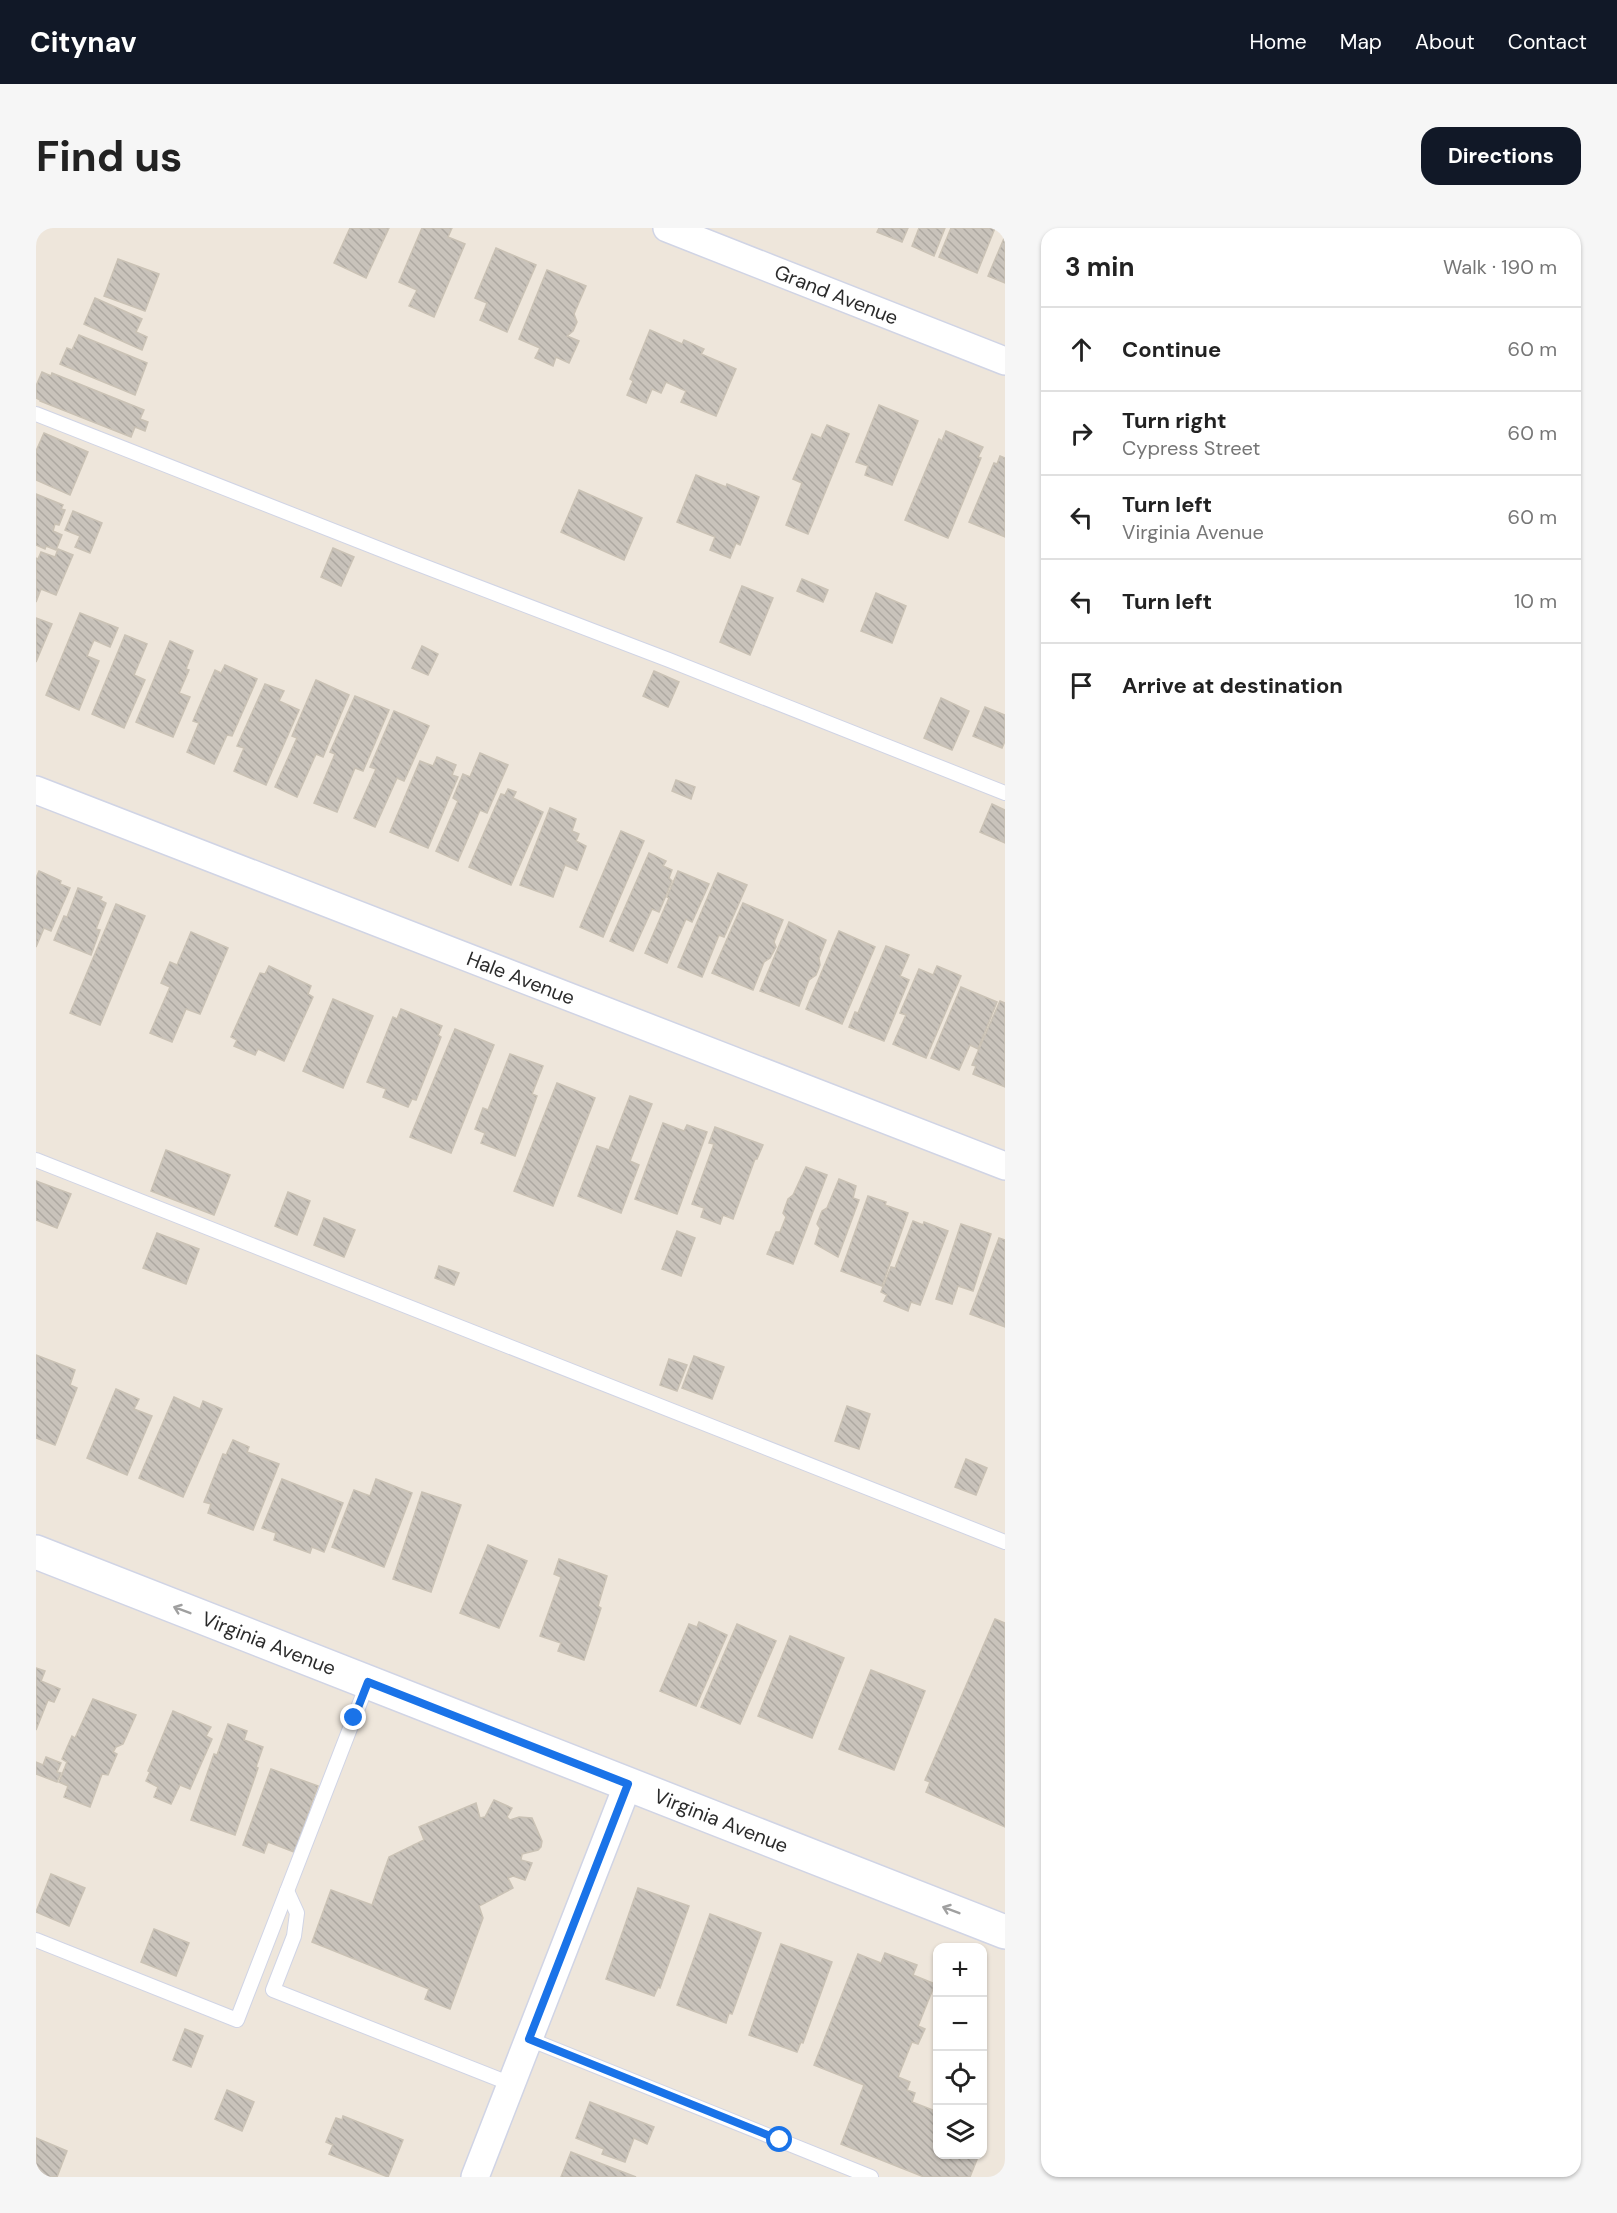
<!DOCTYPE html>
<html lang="en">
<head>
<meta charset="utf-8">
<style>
	body { margin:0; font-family:"DM Sans",sans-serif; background:#f6f6f6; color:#222 }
	.controls { position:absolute; right:18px; bottom:18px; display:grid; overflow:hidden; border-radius:12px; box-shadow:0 2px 4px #0004 }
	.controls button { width:54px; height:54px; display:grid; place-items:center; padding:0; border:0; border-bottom:2px solid #e0e0e0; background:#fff; color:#222; font:30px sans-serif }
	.stop { position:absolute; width:18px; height:18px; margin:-14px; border:4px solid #1a73e8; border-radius:50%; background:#fff }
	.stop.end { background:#1a73e8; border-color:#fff; box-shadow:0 2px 6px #0008 }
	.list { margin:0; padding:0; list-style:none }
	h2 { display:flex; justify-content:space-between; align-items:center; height:78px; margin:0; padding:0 24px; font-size:26px }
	h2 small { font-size:20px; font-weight:400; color:#767676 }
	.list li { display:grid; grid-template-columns:39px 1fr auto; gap:18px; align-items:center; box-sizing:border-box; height:84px; padding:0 24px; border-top:2px solid #e0e0e0 }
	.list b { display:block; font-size:22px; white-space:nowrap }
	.list p { margin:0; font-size:20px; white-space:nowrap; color:#767676 }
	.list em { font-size:20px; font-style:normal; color:#767676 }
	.icon { flex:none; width:33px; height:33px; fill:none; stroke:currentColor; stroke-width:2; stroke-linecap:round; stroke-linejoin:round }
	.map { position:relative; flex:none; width:969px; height:1949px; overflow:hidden; border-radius:18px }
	header { display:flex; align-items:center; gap:36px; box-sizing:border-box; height:84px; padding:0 30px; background:#111827; color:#fff }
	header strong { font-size:28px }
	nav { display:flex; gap:33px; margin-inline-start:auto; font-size:21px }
	.intro { display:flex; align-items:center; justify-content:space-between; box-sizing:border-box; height:144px; padding:0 36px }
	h1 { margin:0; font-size:42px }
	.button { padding:15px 27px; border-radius:18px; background:#111827; color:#fff; font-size:21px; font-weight:700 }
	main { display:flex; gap:36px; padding:0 36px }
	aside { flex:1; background:#fff; border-radius:18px; box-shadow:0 2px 4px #0004 }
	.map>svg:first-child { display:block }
	.building { fill:url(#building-back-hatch); stroke:#cac2b5; stroke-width:1.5 }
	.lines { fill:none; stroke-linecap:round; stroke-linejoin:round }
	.service-casing { stroke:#d0d4e5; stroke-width:16 }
	.minor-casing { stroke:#d0d4e5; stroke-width:30 }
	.secondary-casing { stroke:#d0d4e5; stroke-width:36 }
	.service { stroke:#fff; stroke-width:14 }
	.minor { stroke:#fff; stroke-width:27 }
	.secondary { stroke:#fff; stroke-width:33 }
	.oneway { stroke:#a0a0a0 }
	.route { stroke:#1a73e8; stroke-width:8 }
	.labels { text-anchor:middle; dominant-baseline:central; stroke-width:4.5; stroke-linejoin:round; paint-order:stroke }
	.street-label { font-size:20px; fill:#2b2b2b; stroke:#fff }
</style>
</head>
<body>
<header>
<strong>Citynav</strong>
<nav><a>Home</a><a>Map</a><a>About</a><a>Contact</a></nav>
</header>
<div class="intro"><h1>Find us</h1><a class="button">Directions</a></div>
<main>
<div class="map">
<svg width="969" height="1949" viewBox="0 0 969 1949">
	<defs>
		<pattern id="building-back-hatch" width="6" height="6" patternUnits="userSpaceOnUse" patternTransform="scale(1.5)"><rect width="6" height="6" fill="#c9c3bb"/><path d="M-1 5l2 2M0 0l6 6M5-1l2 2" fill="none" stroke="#ada8a1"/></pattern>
	</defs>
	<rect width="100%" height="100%" fill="#eee6db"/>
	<g class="building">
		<path d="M314 0H353L330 50 298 35Z"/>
		<path d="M386 0H416L412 9 429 16 398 89 373 78 381 62 363 54Z"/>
		<path d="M843 0H872L866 14 841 4Z"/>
		<path d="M883 0H909L898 28 876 18Z"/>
		<path d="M915 0H959L941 45 903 29Z"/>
		<path d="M969 8V55L952 48Z"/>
		<path d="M460 20 500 37 471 104 444 92 451 75 439 70Z"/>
		<path d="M82 31 123 46 109 83 68 68Z"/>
		<path d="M511 42 550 58 538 86 541 94 537 103 531 108 543 113 533 135 520 129 517 138 499 130 504 120 483 111Z"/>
		<path d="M59 70 106 91 100 104 111 109 106 122 48 96Z"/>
		<path d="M614 102 646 116 648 112 668 121 665 126 700 141 680 188 645 174 650 163 630 154 625 165 616 161 610 175 591 167 597 153 594 151Z"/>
		<path d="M43 107 111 135 99 167 24 136 31 120 36 122Z"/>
		<path d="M6 144 15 148 16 145 108 182 104 191 112 194 109 203 99 199 95 209 4 173V172L0 170V158Z"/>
		<path d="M843 177 882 193 856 257 829 247 832 238 820 234Z"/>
		<path d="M791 197 813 206 772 306 750 297 766 255 757 251 776 206 785 210Z"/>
		<path d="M910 203 947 219 942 229 945 230 912 310 869 292 903 211 906 213Z"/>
		<path d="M8 205 52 224 34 267 0 252V223Z"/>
		<path d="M964 228 969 230V309L933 294 958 235 961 236Z"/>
		<path d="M660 247 690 259 691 256 723 269 704 317 700 315 694 330 674 322 679 309 641 294Z"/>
		<path d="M543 262 606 290 588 332 525 304Z"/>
		<path d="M0 266 27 277 25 281 29 282 23 297 19 296 17 303 26 307 20 322 10 318 9 321 0 317Z"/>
		<path d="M37 283 66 295 54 325 39 319 44 308 29 302Z"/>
		<path d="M297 320 318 329 305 358 285 349Z"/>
		<path d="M22 321 37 327 20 367 5 361 0 374V330L2 331 5 324 19 329Z"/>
		<path d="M766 351 792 362 787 374 761 363Z"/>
		<path d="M706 358 737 370 714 427 684 414Z"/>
		<path d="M840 365 870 378 856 415 825 403Z"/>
		<path d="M44 385 82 400 74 419 58 412 51 428 63 433 43 482 10 467Z"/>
		<path d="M0 390 16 396 0 434Z"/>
		<path d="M89 407 111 416 98 447 109 452 88 500 56 486Z"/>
		<path d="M134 413 157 423 150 441 153 442 143 465 154 469 137 509 100 494Z"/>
		<path d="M386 418 402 426 392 447 376 440Z"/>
		<path d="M189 437 221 451 196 508 191 507 178 536 151 524 163 495 157 493 179 442 185 445Z"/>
		<path d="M618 443 643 454 632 479 607 468Z"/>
		<path d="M280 452 313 467 287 529 280 526 261 569 239 559 261 510 256 508Z"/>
		<path d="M229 456 248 463 243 473 263 482 230 557 198 543 208 520 201 518Z"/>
		<path d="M319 468 353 482 327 543 319 540 301 584 278 575 299 526 294 524Z"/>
		<path d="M905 470 933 483 916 522 888 510Z"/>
		<path d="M949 479 969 487V513L966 520 937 508Z"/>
		<path d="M358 483 393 498 368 553 361 550 339 599 318 590 340 541 334 539Z"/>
		<path d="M444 525 472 537 451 585 444 582 422 633 400 623 422 573 417 570 427 546 434 549Z"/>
		<path d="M401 529 420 537 416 547 422 549 392 620 354 604 384 533 397 538Z"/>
		<path d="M640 552 659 559 655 571 636 563Z"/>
		<path d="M472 561 480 564 477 570 507 584 475 657 433 639 465 566 469 567Z"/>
		<path d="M956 576 969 582V615L944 604Z"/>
		<path d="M514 580 540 591 536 603 543 606 540 613 550 618 541 642 529 637 517 669 484 657Z"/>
		<path d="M585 603 608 613 567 709 544 699Z"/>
		<path d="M613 625 630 633 627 638 636 642 633 650 636 653 623 684 616 681 597 723 574 713Z"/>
		<path d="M3 643 25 653 24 656 34 660 15 703 8 700 0 719V650Z"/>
		<path d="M642 643 673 656 656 694 650 691 631 735 609 725 633 670 631 669Z"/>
		<path d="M682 645 711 657 688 709 683 707 666 749 642 739Z"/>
		<path d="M42 660 66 669 64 672 70 675 60 701 64 702 55 727 18 712 28 688 31 689Z"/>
		<path d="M707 675 747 692 738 714 740 719 734 730 728 734 717 762 676 745Z"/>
		<path d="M80 676 109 688 64 797 34 785Z"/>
		<path d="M753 694 790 712 783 730 784 737 780 747 773 752 763 778 724 763Z"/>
		<path d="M803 703 839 719 806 796 770 781Z"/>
		<path d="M155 704 192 720 164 786 150 781 136 814 114 805 134 759 125 755 134 734 141 737Z"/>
		<path d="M850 718 873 727 864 748 873 752 848 813 813 799 819 784 822 785Z"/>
		<path d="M233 738 275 758 272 766 277 769 248 833 222 821 219 827 198 818 201 812 195 809 224 745 229 746Z"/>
		<path d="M901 738 925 748 890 830 857 816 870 787 864 785 883 741 897 747Z"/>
		<path d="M925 759 961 774 942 821 934 817 923 842 895 830Z"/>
		<path d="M297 771 337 788 307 860 267 843Z"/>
		<path d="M964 773 969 775V859L937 846 940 838 936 837Z"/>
		<path d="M365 781 406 798 402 807 405 809 380 872 376 871 372 879 347 869 350 861 331 854 357 789 361 791Z"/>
		<path d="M419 801 458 817 415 925 374 909Z"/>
		<path d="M474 826 507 838 496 866 501 868 479 928 445 915 449 905 439 901 447 880 452 882Z"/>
		<path d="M521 855 559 870 517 978 478 963Z"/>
		<path d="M594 868 616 876 594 933 603 937 585 985 542 968 561 918 573 922Z"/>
		<path d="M627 895 648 903 651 897 671 904 641 986 599 971Z"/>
		<path d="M679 899 727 917 721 931H719L697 991 687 987 684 996 665 989 668 980 656 976 678 916 673 915Z"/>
		<path d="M130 922 194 947 178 987 115 963Z"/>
		<path d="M770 939 791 947 757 1036 731 1026 740 1004H744L750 989 747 985 752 971 757 967Z"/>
		<path d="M803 951 820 958 817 970 823 972 802 1029 779 1016 784 1000 781 996 786 983 791 980Z"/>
		<path d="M0 953 35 966 21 1000 0 992Z"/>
		<path d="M252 964 274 973 261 1007 239 998Z"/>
		<path d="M832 968 850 974 849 977 872 985 846 1058 805 1043Z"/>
		<path d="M288 990 319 1002 308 1029 278 1017Z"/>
		<path d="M877 993 887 997 888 994 912 1003 884 1077 875 1074 872 1083 848 1073 851 1067 845 1064 855 1039 859 1040Z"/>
		<path d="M925 996 955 1006 937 1063 922 1058 916 1076 900 1071Z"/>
		<path d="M641 1003 659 1010 645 1048 626 1041Z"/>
		<path d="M121 1005 163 1021 150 1056 107 1040Z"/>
		<path d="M963 1010 969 1012V1099L934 1086Z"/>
		<path d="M403 1038 423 1045 418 1057 399 1050Z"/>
		<path d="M0 1127 39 1142 34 1157 41 1160 19 1217 0 1210Z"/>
		<path d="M658 1128 688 1139 676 1171 646 1160Z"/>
		<path d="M633 1131 651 1137 641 1163 624 1157Z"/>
		<path d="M80 1161 103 1171 98 1181 116 1188 91 1247 51 1230Z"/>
		<path d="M138 1169 164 1181 167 1173 186 1181 147 1269 103 1250Z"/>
		<path d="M811 1178 834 1186 823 1221 799 1213Z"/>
		<path d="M197 1212 213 1219 211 1224 243 1236 217 1302 172 1285 175 1276 168 1274 187 1226 190 1227Z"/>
		<path d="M930 1231 951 1240 940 1267 919 1259Z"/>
		<path d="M246 1251 307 1275 288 1324 276 1319 274 1325 238 1312 240 1305 226 1300Z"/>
		<path d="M340 1251 376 1265 348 1339 296 1319 318 1262 334 1268Z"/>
		<path d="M386 1264 425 1277 395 1364 357 1351Z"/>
		<path d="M452 1317 491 1333 463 1400 424 1385Z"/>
		<path d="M523 1331 571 1348 562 1378 565 1380 548 1432 522 1423 525 1415 504 1408 525 1349 518 1346Z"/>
		<path d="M959 1391 969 1395V1599L890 1564 894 1554 889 1552Z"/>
		<path d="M663 1394 691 1407 660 1478 624 1463 653 1396 661 1399Z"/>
		<path d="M701 1396 740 1413 704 1496 665 1479Z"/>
		<path d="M754 1408 808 1430 776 1510 722 1488Z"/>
		<path d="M0 1440 9 1443 5 1453 24 1461 18 1474 12 1472 0 1502Z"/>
		<path d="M835 1442 889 1463 858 1542 803 1521Z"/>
		<path d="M57 1471 100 1487 87 1516 80 1519 77 1524 81 1526 72 1547 66 1546 54 1579 28 1569 32 1558 23 1554 31 1534 26 1531 36 1508 39 1510Z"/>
		<path d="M137 1483 175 1499 170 1508 176 1511 154 1561 144 1557 135 1576 118 1569 122 1559 110 1553 114 1544 112 1543Z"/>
		<path d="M192 1496 211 1503 208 1512 227 1519 220 1539 222 1540 199 1607 155 1592 178 1526 181 1527Z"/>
		<path d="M10 1529 25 1535 21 1544 25 1545 21 1554 0 1546V1534L7 1537Z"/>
		<path d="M235 1541 282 1558 258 1624 232 1614 228 1625 207 1617Z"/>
		<path d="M458 1572 476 1580 471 1589 474 1592 483 1589 496 1590 506 1613 505 1619 502 1622 486 1626 485 1632 496 1635 489 1652 477 1648 472 1650 477 1660 443 1678 447 1690 414 1781 389 1771 393 1761 276 1714 295 1662 336 1677 353 1629 388 1612 383 1599 440 1575 444 1590 449 1589Z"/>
		<path d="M15 1646 49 1660 33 1698 0 1684Z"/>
		<path d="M602 1660 653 1678 624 1760 622 1759 618 1768 570 1751Z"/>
		<path d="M674 1686 725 1705 696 1786 693 1785 690 1795 641 1777Z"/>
		<path d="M118 1701 153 1715 140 1748 105 1734Z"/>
		<path d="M745 1716 796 1734 767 1815 765 1814 761 1824 713 1807Z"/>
		<path d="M849 1725 881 1737 877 1747 899 1756 882 1798 889 1801 882 1816 876 1814 862 1849 874 1854 871 1862 879 1865 876 1874 902 1884V1926H934L942 1929 934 1949H888L805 1916 828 1857 778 1837 822 1726 845 1735Z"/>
		<path d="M149 1801 167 1808 155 1839 137 1832Z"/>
		<path d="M191 1862 218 1874 206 1903 179 1891Z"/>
		<path d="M554 1874 618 1899 611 1916 598 1910 589 1934 566 1926 568 1921 540 1910Z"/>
		<path d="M307 1888 367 1912 352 1949 293 1926 297 1917 290 1914 300 1890 306 1892Z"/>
		<path d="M0 1910 31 1923 21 1949H0Z"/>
		<path d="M535 1924 600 1949H525Z"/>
	</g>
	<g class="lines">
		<g class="service-casing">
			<g id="service">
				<path d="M0 186 369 331 633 432 969 565"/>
				<path d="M0 932 969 1314"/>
				<path d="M251 1663 261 1685 258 1708 237 1762 475 1856"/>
				<path d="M0 1712 201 1792 332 1454"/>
				<path d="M493 1811 835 1949"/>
			</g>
		</g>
		<g class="minor-casing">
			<g id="minor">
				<path id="s1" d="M631 0 969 133"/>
				<path id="s2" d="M0 562 969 938"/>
				<path d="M439 1949 592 1556"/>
			</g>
		</g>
		<g class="secondary-casing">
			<g id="secondary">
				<path id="s3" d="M0 1324 969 1704"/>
			</g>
		</g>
		<use href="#service" class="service"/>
		<use href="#minor" class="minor"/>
		<use href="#secondary" class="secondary"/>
	</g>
	<defs><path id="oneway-shaft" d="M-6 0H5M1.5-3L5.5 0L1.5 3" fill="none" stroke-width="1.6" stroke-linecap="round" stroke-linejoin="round" transform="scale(1.5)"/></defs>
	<g class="oneway">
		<use href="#oneway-shaft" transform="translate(146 1382) rotate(-159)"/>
		<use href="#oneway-shaft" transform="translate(915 1682) rotate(-159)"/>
	</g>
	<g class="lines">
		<path class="route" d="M318 1490 332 1454 592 1556 493 1811 744 1912"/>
	</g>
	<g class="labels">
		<g class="street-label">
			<text stroke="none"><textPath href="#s1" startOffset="182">Grand Avenue</textPath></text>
			<text stroke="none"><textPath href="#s2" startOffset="520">Hale Avenue</textPath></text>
			<text stroke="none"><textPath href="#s3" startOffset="250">Virginia Avenue</textPath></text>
			<text stroke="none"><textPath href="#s3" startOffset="736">Virginia Avenue</textPath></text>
		</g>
	</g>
</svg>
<div class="controls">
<button>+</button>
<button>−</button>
<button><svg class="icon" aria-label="locate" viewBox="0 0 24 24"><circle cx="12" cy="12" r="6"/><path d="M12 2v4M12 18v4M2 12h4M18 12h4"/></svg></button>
<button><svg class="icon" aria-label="layers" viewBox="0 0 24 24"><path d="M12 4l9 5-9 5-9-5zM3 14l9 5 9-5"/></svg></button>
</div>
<div class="stop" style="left:744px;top:1912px"></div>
<div class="stop end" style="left:318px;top:1490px"></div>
</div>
<aside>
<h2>3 min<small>Walk · 190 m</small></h2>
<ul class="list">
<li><svg class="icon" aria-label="ahead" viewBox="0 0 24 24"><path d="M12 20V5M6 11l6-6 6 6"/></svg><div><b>Continue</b></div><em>60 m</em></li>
<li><svg class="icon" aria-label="right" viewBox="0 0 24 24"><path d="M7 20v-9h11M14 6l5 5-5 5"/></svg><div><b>Turn right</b><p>Cypress Street</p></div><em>60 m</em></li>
<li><svg class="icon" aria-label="left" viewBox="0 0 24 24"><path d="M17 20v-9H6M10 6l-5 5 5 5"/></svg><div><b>Turn left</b><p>Virginia Avenue</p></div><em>60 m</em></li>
<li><svg class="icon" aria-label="left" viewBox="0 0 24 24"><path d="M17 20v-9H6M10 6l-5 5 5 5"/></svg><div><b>Turn left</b></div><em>10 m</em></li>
<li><svg class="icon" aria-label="arrive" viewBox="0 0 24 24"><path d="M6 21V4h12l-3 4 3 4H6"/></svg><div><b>Arrive at destination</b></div></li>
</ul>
</aside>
</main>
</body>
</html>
